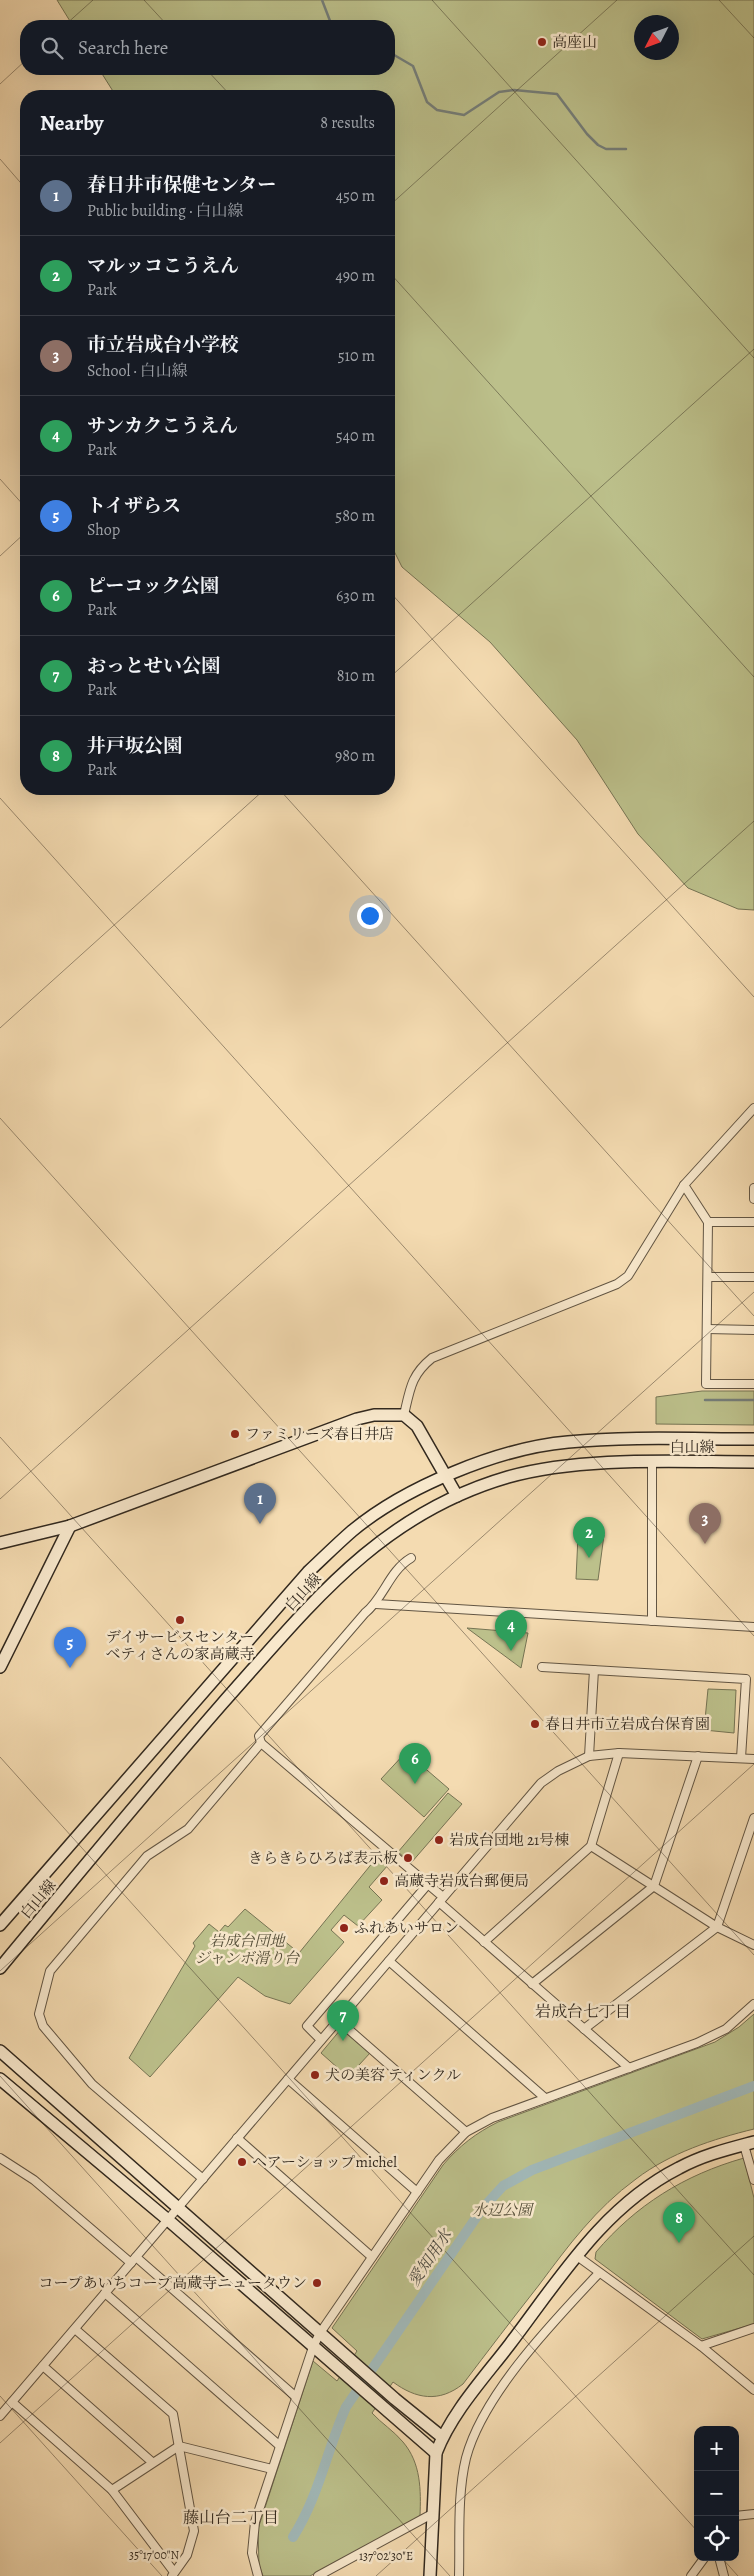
<!DOCTYPE html>
<html lang="en">
<head>
<meta charset="utf-8">
<style>
	body { margin:0; font-family:Alegreya,"Noto Serif JP",serif; background:#20242c; color:#f1f3f6 }
	.controls { position:absolute; right:15px; bottom:15px; display:grid; overflow:hidden; border-radius:10px; box-shadow:0 5px 20px #0002 }
	.controls button { width:45px; height:45px; display:grid; place-items:center; padding:0; border:0; border-bottom:1px solid #363941; background:#171b24; color:#f1f3f6; font:25px sans-serif }
	.compass { position:absolute; left:634px; top:15px; width:45px; height:45px; border-radius:50%; background:#171b24; box-shadow:0 5px 20px #0002; rotate:228deg }
	.you { position:absolute; left:369px; top:915px; width:18px; height:18px; margin:-12px; border:4px solid #fff; border-radius:50%; background:#1a73e8; box-shadow:0 0 0 8px #1a73e833 }
	.badge { display:grid; place-items:center; width:32px; height:32px; border-radius:50%; background:#1a73e8; color:#fff; font-size:16px; font-weight:700 }
	.pin { position:absolute; translate:-50% -41px; filter:drop-shadow(0 1px 2px #0008) }
	.pin::after { content:''; position:absolute; top:26px; width:18px; height:15px; background:inherit; clip-path:polygon(0 0,100% 0,50% 100%) }
	.list { margin:0; padding:0; list-style:none }
	h2 { display:flex; justify-content:space-between; align-items:center; height:65px; margin:0; padding:0 20px; font-size:21px }
	h2 small { font-size:16px; font-weight:400; color:#9ea1a6 }
	.list li { display:grid; grid-template-columns:32px 1fr auto; gap:15px; align-items:center; box-sizing:border-box; height:80px; padding:0 20px; border-top:1px solid #363941 }
	.list b { display:block; font-size:19px; white-space:nowrap }
	.list p { margin:0; font-size:16px; white-space:nowrap; color:#9ea1a6 }
	.list em { font-size:16px; font-style:normal; color:#9ea1a6 }
	.icon { flex:none; width:28px; height:28px; fill:none; stroke:currentColor; stroke-width:2; stroke-linecap:round; stroke-linejoin:round }
	.map { position:relative; flex:none; width:754px; height:2576px; overflow:hidden }
	.search { position:absolute; background:#171b24; box-shadow:0 5px 20px #0002; left:20px; top:20px; width:375px; height:55px; display:flex; align-items:center; gap:12px; box-sizing:border-box; padding:0 18px; border-radius:20px; color:#9ea1a6; font-size:19px }
	.panel { position:absolute; background:#171b24; box-shadow:0 5px 20px #0002; left:20px; top:90px; width:375px; height:705px; border-radius:20px }
	.map>svg:first-child { display:block }
	.green { fill:#bcc08b; stroke:#767454; fill-rule:evenodd }
	.lines { fill:none; stroke-linecap:round; stroke-linejoin:round }
	.stream { stroke:#747e7a; stroke-width:2.5 }
	.canal { stroke:#a1b8b8; stroke-width:10 }
	.street-casing { stroke:#625543; stroke-width:10 }
	.secondary-casing { stroke:#31281e; stroke-width:14 }
	.street { stroke:#f8e8cc; stroke-width:8 }
	.secondary { stroke:#f8e8cc; stroke-width:11 }
	.ticks { fill:none; stroke:#31281e; stroke-width:1; stroke-opacity:0.45 }
	.poi-dot { fill:#8f2418; stroke:#f8e8cc; stroke-width:2 }
	.labels { text-anchor:middle; dominant-baseline:central; stroke-width:5; stroke-linejoin:round; paint-order:stroke }
	.poi-label { font-size:15px; fill:#31281e; stroke:#f8e8cc; text-anchor:start }
	.street-label { font-size:15px; fill:#31281e; stroke:#f8e8cc }
	.park-label { font-size:15px; font-style:italic; fill:#544e39; stroke:#f8e8cc }
	.neighbourhood-label { font-size:16px; fill:#31281e; stroke:#f8e8cc }
	.water-label { font-size:16px; font-style:italic; fill:#4d4c44; stroke:#f8e8cc }
	.ticks-label { font-size:12px; text-anchor:middle; fill:#31281e; stroke:#f8e8cc; stroke-width:5; stroke-linejoin:round; paint-order:stroke }
</style>
</head>
<body>
<div class="map">
<svg width="754" height="2576" viewBox="0 0 754 2576">
	<rect width="100%" height="100%" fill="#f4dbb1"/>
	<filter id="stains"><feTurbulence type="fractalNoise" baseFrequency=".004" numOctaves="4"/><feColorMatrix values="0 0 0 0 .2 0 0 0 0 .09 0 0 0 0 .02 0 0 0 .5 -.17"/></filter>
	<radialGradient id="worn" r=".72"><stop offset=".6" stop-color="#630" stop-opacity="0"/><stop offset="1" stop-color="#630" stop-opacity=".3"/></radialGradient>
	<g class="green">
		<path d="M57 0H754V910L738 909 688 888 638 834 577 740 490 642 402 567 389 541V96H116L99 69H389V26H73ZM642 22H672V52H642Z"/>
		<path d="M702 1391H754V1425L656 1424V1397Z"/>
		<path d="M604 1535 598 1580 576 1579 578 1536Z"/>
		<path d="M467 1628 528 1633 521 1668Z"/>
		<path d="M708 1689 736 1690 734 1733 704 1730Z"/>
		<path d="M406 1752 449 1789 424 1817 381 1779Z"/>
		<path d="M448 1793 462 1804 411 1863 398 1852Z"/>
		<path d="M378 1856 388 1865 369 1887 382 1900 358 1926 344 1915 331 1930 344 1942 290 2004 265 1996 238 1977 150 2077 129 2058 195 1946 193 1943 209 1924 219 1932 225 1925 228 1927 245 1909 299 1953Z"/>
		<path d="M754 2014V2129C713 2139 670 2153 636 2179 596 2208 568 2246 539 2285 513 2318 488 2351 463 2384 439 2403 416 2399 393 2382L372 2413C381 2423 394 2431 403 2442 421 2463 421 2490 420 2516L310 2576H263L259 2565 258 2529 313 2361 337 2381 357 2351 332 2328 443 2165C459 2146 476 2133 498 2122L715 2042 739 2027Z"/>
		<path d="M341 2029 370 2053 348 2077 321 2053Z"/>
		<path d="M744 2158 754 2198V2324L702 2339 595 2259 596 2252C636 2205 684 2175 744 2158Z"/>
	</g>
	<g class="lines">
		<g class="stream">
			<path d="M322 0 332 26"/>
			<path d="M389 52 413 66 427 102 437 110 464 115 499 92 514 90 557 94 587 134 598 145 606 149H626"/>
			<path d="M705 1400H754"/>
		</g>
		<path class="canal" d="M293 2537C319 2496 327 2450 346 2407L482 2209 503 2186 532 2170 754 2086"/>
		<g class="street-casing">
			<g id="street">
				<path d="M684 1185 708 1222 706 1384H754"/>
				<path d="M754 1188V1199"/>
				<path d="M708 1222H754"/>
				<path d="M708 1277H754"/>
				<path d="M707 1329 754 1330"/>
				<path d="M404 1415C410 1389 411 1375 432 1358L617 1284 628 1276 684 1185 754 1108"/>
				<path d="M376 1604 754 1627"/>
				<path d="M652 1621V1462"/>
				<path d="M542 1667 746 1679 741 1758"/>
				<path d="M261 1743 443 1897"/>
				<path d="M589 1756 594 1670"/>
				<path d="M591 1846 717 1927 754 1945"/>
				<path d="M439 1902 629 2068"/>
				<path d="M484 1942 591 1846 619 1753"/>
				<path d="M389 1961 545 2098"/>
				<path d="M532 1984 654 1886 698 1756"/>
				<path d="M338 2020 466 2132"/>
				<path d="M584 2029 717 1927 754 1818"/>
				<path d="M321 2040 307 2026 428 1884"/>
				<path d="M288 2079 417 2192"/>
				<path d="M237 2138 372 2257"/>
				<path d="M744 2145 754 2180"/>
				<path d="M0 2158 34 2180 131 2263"/>
				<path d="M203 2179 92 2084 43 2026 39 2014 50 1971 147 1856 188 1829 261 1743 259 1736 365 1613C384 1598 389 1571 411 1558"/>
				<path d="M577 2256 701 2346 754 2390"/>
				<path d="M136 2257 296 2397"/>
				<path d="M105 2293 280 2446"/>
				<path d="M75 2329 173 2414 194 2531 187 2555 172 2576"/>
				<path d="M701 2346 754 2328"/>
				<path d="M43 2366 152 2462"/>
				<path d="M12 2402 112 2490 174 2572"/>
				<path d="M0 2416 541 1783 558 1771 589 1756 619 1753 754 1759"/>
				<path d="M112 2490 179 2446 272 2469"/>
				<path d="M735 2516 754 2514"/>
				<path d="M719 2557 724 2576"/>
				<path d="M258 2576 252 2553 255 2522 313 2347 320 2333 439 2160 466 2132 492 2118 697 2043 726 2029 754 2004"/>
				<path d="M318 2576 432 2514"/>
				<path d="M459 2576C460 2537 457 2495 466 2458 483 2394 554 2321 599 2273"/>
				<path d="M691 2576 705 2557"/>
			</g>
		</g>
		<g class="secondary-casing">
			<g id="secondary">
				<path d="M0 1543 70 1526 357 1419 374 1415H404L417 1426 457 1496"/>
				<path d="M0 1667 70 1526"/>
				<path d="M0 1925 308 1572C322 1559 337 1544 352 1531 405 1487 499 1448 568 1442 629 1436 692 1439 754 1439"/>
				<path d="M0 1968C73 1880 146 1791 221 1705 308 1608 377 1515 508 1477 583 1456 677 1462 754 1462"/>
				<path d="M0 2051 395 2399 442 2437"/>
				<path d="M0 2079 168 2220 436 2453"/>
				<path d="M430 2576 436 2453C452 2412 484 2378 510 2344 560 2278 604 2206 679 2168 703 2155 728 2149 754 2142"/>
			</g>
		</g>
		<use href="#street" class="street"/>
		<use href="#secondary" class="secondary"/>
	</g>
	<path class="ticks" d="M144 0 168 26M432 0 754 358M719 0 754 38M64 26 93 0M206 69 231 96M0 84 26 60M0 159 26 189M389 206 617 0M389 272 754 677M0 479 26 508M0 556 26 532M389 591 754 997M389 678 754 349M279 789 754 1316M0 798 754 1636M0 1028 265 789M0 1118 754 1955M0 1437 754 2275M0 1499 754 821M0 1757 698 2532M0 1971 754 1292M0 2076 450 2576M0 2396 162 2576M0 2443 754 1764M721 2557 738 2576M376 2576 754 2236"/>
	<g class="poi-dot">
		<circle cx="542" cy="42" r="5"/>
		<circle cx="235" cy="1434" r="5"/>
		<circle cx="180" cy="1620" r="5"/>
		<circle cx="535" cy="1724" r="5"/>
		<circle cx="439" cy="1840" r="5"/>
		<circle cx="408" cy="1858" r="5"/>
		<circle cx="384" cy="1881" r="5"/>
		<circle cx="344" cy="1928" r="5"/>
		<circle cx="315" cy="2075" r="5"/>
		<circle cx="242" cy="2162" r="5"/>
		<circle cx="317" cy="2283" r="5"/>
	</g>
	<g class="labels">
		<g class="poi-label">
			<text x="552" y="42">高座山</text>
			<text x="245" y="1434">ファミリーズ春日井店</text>
			<text x="180" y="1637" text-anchor="middle">デイサービスセンター<tspan x="180" dy="17">ベティさんの家高蔵寺</tspan></text>
			<text x="545" y="1724">春日井市立岩成台保育園</text>
			<text x="449" y="1840">岩成台団地 21号棟</text>
			<text x="398" y="1858" text-anchor="end">きらきらひろば表示板</text>
			<text x="394" y="1881">高蔵寺岩成台郵便局</text>
			<text x="354" y="1928">ふれあいサロン</text>
			<text x="325" y="2075">犬の美容 ティンクル</text>
			<text x="252" y="2162">ヘアーショップmichel</text>
			<text x="307" y="2283" text-anchor="end">コープあいちコープ高蔵寺ニュータウン</text>
		</g>
		<g class="street-label">
			<text x="692" y="1447">白山線</text>
			<text transform="translate(303 1592) rotate(-47)">白山線</text>
			<text transform="translate(38 1899) rotate(-50)">白山線</text>
		</g>
		<g class="park-label">
			<text x="247" y="1941">岩成台団地<tspan x="247" dy="17">ジャンボ滑り台</tspan></text>
			<text x="502" y="2210">水辺公園</text>
		</g>
		<g class="neighbourhood-label">
			<text x="583" y="2012">岩成台七丁目</text>
			<text x="231" y="2518">藤山台二丁目</text>
		</g>
		<g class="water-label">
			<text transform="translate(430 2258) rotate(-56)">愛知用水</text>
		</g>
	</g>
	<g class="ticks-label">
		<text x="154" y="2559">35°17'00"N</text>
		<text x="386" y="2560">137°02'30"E</text>
	</g>
	<rect width="100%" height="100%" filter="url(#stains)"/>
	<rect width="100%" height="100%" fill="url(#worn)"/>
</svg>
<div class="controls">
<button>+</button>
<button>−</button>
<button><svg class="icon" aria-label="locate" viewBox="0 0 24 24"><circle cx="12" cy="12" r="6"/><path d="M12 2v4M12 18v4M2 12h4M18 12h4"/></svg></button>
</div>
<svg class="compass" viewBox="-18 -18 36 36"><path d="M0-13l5 13h-10z" fill="#e53935"/><path d="M0 13l5-13h-10z" fill="#9ea1a6"/></svg>
<div class="you"></div>
<div class="pin badge" style="left:260px;top:1524px;background:#5c6f8a">1</div>
<div class="pin badge" style="left:589px;top:1558px;background:#2e9e5b">2</div>
<div class="pin badge" style="left:705px;top:1544px;background:#8d6e63">3</div>
<div class="pin badge" style="left:511px;top:1651px;background:#2e9e5b">4</div>
<div class="pin badge" style="left:70px;top:1668px;background:#3f7fe0">5</div>
<div class="pin badge" style="left:415px;top:1784px;background:#2e9e5b">6</div>
<div class="pin badge" style="left:343px;top:2041px;background:#2e9e5b">7</div>
<div class="pin badge" style="left:679px;top:2243px;background:#2e9e5b">8</div>
<div class="search"><svg class="icon" aria-label="search" viewBox="0 0 24 24"><circle cx="10" cy="10" r="6"/><path d="M15 15l6 6"/></svg>Search here</div>
<section class="panel">
<h2>Nearby<small>8 results</small></h2>
<ul class="list">
<li><span class="badge" style="background:#5c6f8a">1</span><div><b>春日井市保健センター</b><p>Public building · 白山線</p></div><em>450 m</em></li>
<li><span class="badge" style="background:#2e9e5b">2</span><div><b>マルッコこうえん</b><p>Park</p></div><em>490 m</em></li>
<li><span class="badge" style="background:#8d6e63">3</span><div><b>市立岩成台小学校</b><p>School · 白山線</p></div><em>510 m</em></li>
<li><span class="badge" style="background:#2e9e5b">4</span><div><b>サンカクこうえん</b><p>Park</p></div><em>540 m</em></li>
<li><span class="badge" style="background:#3f7fe0">5</span><div><b>トイザらス</b><p>Shop</p></div><em>580 m</em></li>
<li><span class="badge" style="background:#2e9e5b">6</span><div><b>ピーコック公園</b><p>Park</p></div><em>630 m</em></li>
<li><span class="badge" style="background:#2e9e5b">7</span><div><b>おっとせい公園</b><p>Park</p></div><em>810 m</em></li>
<li><span class="badge" style="background:#2e9e5b">8</span><div><b>井戸坂公園</b><p>Park</p></div><em>980 m</em></li>
</ul>
</section>
</div>
</body>
</html>
